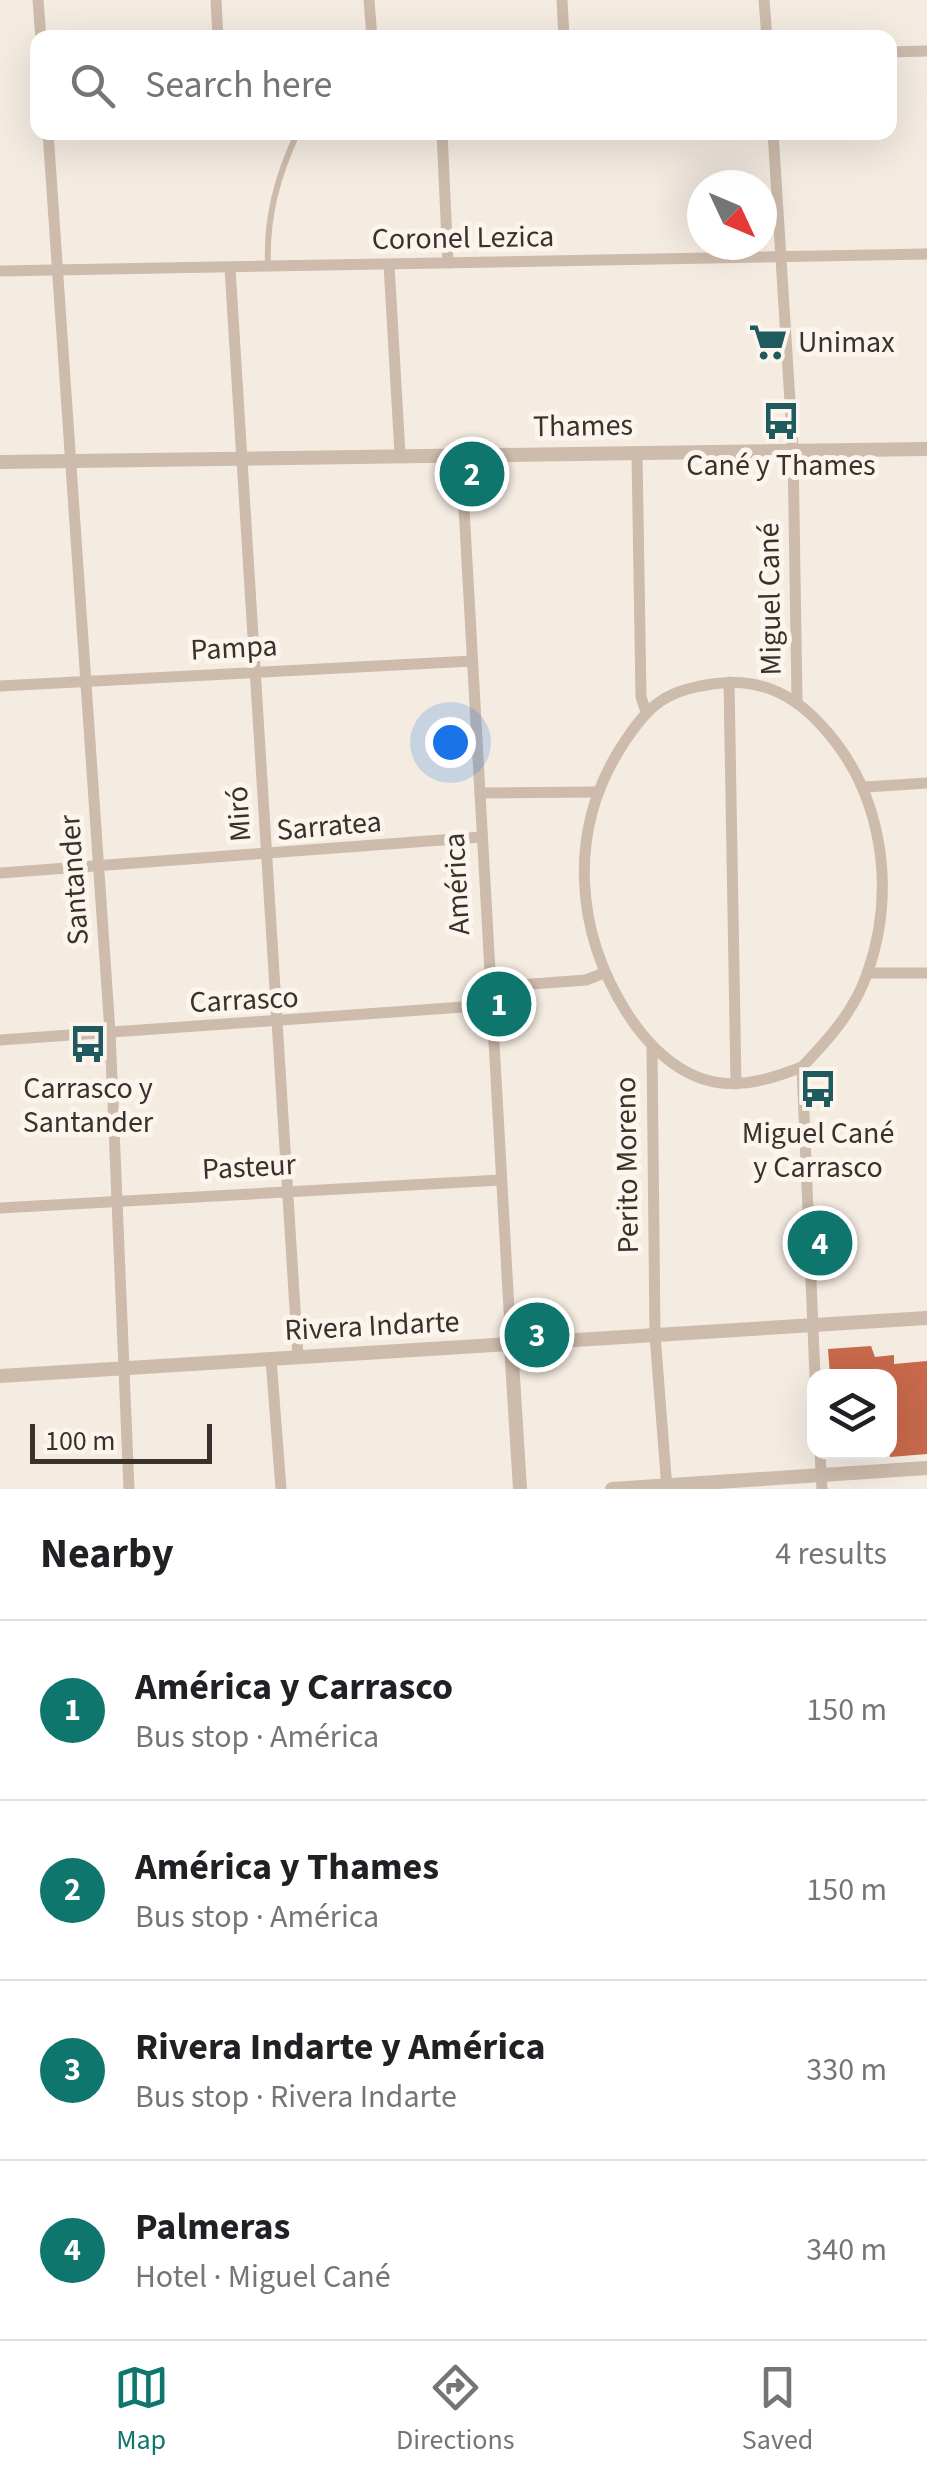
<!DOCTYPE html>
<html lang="en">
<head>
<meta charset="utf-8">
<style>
	body { margin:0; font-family:"Source Sans 3",sans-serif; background:#f2f2f2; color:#202124 }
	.controls { position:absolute; right:30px; bottom:30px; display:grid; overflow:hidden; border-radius:20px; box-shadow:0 10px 40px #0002 }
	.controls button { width:90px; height:90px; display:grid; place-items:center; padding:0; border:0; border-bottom:2px solid #e0e0e0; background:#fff; color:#202124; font:50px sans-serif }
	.compass { position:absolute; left:687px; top:170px; width:90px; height:90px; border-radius:50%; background:#fff; box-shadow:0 10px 40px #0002; rotate:134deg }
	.scale { position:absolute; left:30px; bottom:25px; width:182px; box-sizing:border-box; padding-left:10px; border:5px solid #3b302b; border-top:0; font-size:28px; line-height:35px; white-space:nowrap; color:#3b302b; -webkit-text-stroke:8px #fbf5ee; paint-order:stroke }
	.you { position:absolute; left:450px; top:742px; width:35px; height:35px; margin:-25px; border:8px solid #fff; border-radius:50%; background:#1a73e8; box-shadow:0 0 0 15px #1a73e833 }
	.badge { display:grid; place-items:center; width:65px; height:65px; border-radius:50%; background:#0f766e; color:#fff; font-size:32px; font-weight:700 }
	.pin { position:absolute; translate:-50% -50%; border:5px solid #fff; box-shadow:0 2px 10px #0006 }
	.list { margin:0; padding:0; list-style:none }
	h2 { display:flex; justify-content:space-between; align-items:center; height:130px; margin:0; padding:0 40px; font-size:42px }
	h2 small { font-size:32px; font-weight:400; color:#757577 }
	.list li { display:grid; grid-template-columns:65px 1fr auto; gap:30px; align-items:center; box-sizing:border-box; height:180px; padding:0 40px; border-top:2px solid #e0e0e0 }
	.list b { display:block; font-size:38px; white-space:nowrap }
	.list p { margin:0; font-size:32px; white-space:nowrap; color:#757577 }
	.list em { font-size:32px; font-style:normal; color:#757577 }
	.icon { flex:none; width:55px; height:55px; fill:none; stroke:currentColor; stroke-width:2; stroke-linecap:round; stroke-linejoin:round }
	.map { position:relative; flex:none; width:927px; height:1489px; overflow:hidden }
	.search { position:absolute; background:#fff; box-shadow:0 10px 40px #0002; left:30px; right:30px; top:30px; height:110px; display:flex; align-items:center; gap:25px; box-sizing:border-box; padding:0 35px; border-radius:20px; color:#757577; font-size:38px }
	.sheet { height:850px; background:#fff }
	nav { display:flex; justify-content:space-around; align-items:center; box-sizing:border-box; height:140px; border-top:2px solid #e0e0e0; background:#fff; font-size:28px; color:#757577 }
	nav a { display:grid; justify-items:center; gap:5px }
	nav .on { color:#0f766e }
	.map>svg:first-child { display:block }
	.building { fill:#c8694b }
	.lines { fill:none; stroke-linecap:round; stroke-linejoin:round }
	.service { stroke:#cdbbac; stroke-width:6 }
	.minor { stroke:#cdbbac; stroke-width:11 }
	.tertiary { stroke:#cdbbac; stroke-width:14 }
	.labels { text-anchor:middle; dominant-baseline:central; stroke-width:10; stroke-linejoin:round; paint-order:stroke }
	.street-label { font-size:30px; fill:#3b302b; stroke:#fbf5ee }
	.poi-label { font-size:30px; fill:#3b302b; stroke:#fbf5ee }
</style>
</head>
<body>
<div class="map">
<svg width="927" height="1489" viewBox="0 0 927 1489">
	<rect width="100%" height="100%" fill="#f4ebe1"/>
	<path class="building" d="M871 1346 875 1357 894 1355V1364L927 1361V1454L890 1457V1376H830L828 1349Z"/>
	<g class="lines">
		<path class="service" d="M268 266C266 218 277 176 298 132"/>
		<g class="minor">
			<path d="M38 0 41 38"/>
			<path d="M216 0 218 38"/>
			<path d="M369 0 372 38"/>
			<path d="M562 0 564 38"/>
			<path d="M764 0 767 38"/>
			<path d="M890 52 927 51"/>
			<path d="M48 132 110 1032 129 1489"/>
			<path d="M442 132 448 263"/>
			<path d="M773 132 793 449 797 701"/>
			<path d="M389 265 400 454"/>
			<path d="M230 268 298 1357"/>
			<path d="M0 271 927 254"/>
			<path d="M637 453 641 697 645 709"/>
			<path d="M461 455 511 1345"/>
			<path d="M729 682 736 1084"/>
			<path d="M0 686 472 661"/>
			<path d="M866 787 927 783"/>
			<path d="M480 793 596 792"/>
			<path d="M0 873 482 837"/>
			<path d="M867 973H927"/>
			<path d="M490 987 586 980 604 973"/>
			<path d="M0 1040 491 1005"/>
			<path d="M652 1048 655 1335 667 1489"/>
			<path d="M802 1067C776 1077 749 1086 721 1083 680 1078 648 1046 627 1013 575 931 568 832 620 749 648 704 667 688 722 683 763 679 795 696 822 726 883 792 897 890 867 974 854 1011 829 1039 802 1067L815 1376"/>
			<path d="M0 1208 501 1180"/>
			<path d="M271 1359 281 1489"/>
			<path d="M820 1452 822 1489"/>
		</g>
		<g class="tertiary">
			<path d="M0 462 927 449"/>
			<path d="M511 1345 520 1489"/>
			<path d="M0 1376 927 1318"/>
			<path d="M612 1489 927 1468"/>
		</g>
	</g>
	<defs>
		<g id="supermarket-bare" transform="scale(3)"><path d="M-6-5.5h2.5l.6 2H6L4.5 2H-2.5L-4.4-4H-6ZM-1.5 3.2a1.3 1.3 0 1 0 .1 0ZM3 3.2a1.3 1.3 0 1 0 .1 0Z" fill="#1f5a5e" stroke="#fbf5ee" stroke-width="2.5" paint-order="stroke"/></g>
		<g id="bus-bare" transform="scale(3)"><path d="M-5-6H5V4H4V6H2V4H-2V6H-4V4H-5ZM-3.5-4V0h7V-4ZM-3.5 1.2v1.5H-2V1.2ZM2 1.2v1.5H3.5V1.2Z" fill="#1f5a5e" stroke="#fbf5ee" stroke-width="2.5" paint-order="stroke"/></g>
	</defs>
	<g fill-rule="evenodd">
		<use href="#supermarket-bare" x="768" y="342"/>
		<use href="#bus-bare" x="781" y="421"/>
		<use href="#bus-bare" x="88" y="1044"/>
		<use href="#bus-bare" x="818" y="1089"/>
	</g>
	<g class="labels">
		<g class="street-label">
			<text transform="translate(463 238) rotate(-1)">Coronel Lezica</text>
			<text transform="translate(583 426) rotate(-1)">Thames</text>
			<text transform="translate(770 599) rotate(-91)">Miguel Cané</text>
			<text transform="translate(234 648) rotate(-3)">Pampa</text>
			<text transform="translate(239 814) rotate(-94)">Miró</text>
			<text transform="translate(329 826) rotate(-5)">Sarratea</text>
			<text transform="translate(74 880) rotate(-94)">Santander</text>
			<text transform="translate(457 884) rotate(-93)">América</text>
			<text transform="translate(244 1000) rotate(-3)">Carrasco</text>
			<text transform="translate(627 1165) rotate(-91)">Perito Moreno</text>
			<text transform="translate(249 1167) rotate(-3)">Pasteur</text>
			<text transform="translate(372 1326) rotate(-3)">Rivera Indarte</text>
		</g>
		<g class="poi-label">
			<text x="798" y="342" text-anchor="start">Unimax</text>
			<text x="781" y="465">Cané y Thames</text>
			<text x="88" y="1088">Carrasco y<tspan x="88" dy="34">Santander</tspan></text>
			<text x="818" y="1133">Miguel Cané<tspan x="818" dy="34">y Carrasco</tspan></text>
		</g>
	</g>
</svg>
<div class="controls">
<button><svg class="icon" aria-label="layers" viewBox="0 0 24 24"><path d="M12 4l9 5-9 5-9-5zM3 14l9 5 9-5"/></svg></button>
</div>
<svg class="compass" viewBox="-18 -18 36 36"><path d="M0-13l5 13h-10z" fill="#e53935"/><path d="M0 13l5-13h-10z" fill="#757577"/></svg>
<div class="scale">100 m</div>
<div class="you"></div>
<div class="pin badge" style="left:499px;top:1004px">1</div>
<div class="pin badge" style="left:472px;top:474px">2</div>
<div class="pin badge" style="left:537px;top:1335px">3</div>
<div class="pin badge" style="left:820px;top:1243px">4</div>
<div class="search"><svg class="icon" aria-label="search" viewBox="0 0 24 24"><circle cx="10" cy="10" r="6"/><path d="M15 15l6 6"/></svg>Search here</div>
</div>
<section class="sheet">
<h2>Nearby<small>4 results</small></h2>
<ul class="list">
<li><span class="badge">1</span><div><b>América y Carrasco</b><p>Bus stop · América</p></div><em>150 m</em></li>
<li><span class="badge">2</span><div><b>América y Thames</b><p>Bus stop · América</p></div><em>150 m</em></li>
<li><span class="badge">3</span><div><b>Rivera Indarte y América</b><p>Bus stop · Rivera Indarte</p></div><em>330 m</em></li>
<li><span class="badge">4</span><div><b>Palmeras</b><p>Hotel · Miguel Cané</p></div><em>340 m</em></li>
</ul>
</section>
<nav>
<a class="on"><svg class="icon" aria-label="map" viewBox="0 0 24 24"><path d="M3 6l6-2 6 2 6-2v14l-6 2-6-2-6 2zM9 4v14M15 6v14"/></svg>Map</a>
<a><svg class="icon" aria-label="directions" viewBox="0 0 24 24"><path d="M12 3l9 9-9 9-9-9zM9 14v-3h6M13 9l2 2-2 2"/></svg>Directions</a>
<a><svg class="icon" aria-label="saved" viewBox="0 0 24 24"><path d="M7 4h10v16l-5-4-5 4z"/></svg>Saved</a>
</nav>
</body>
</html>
